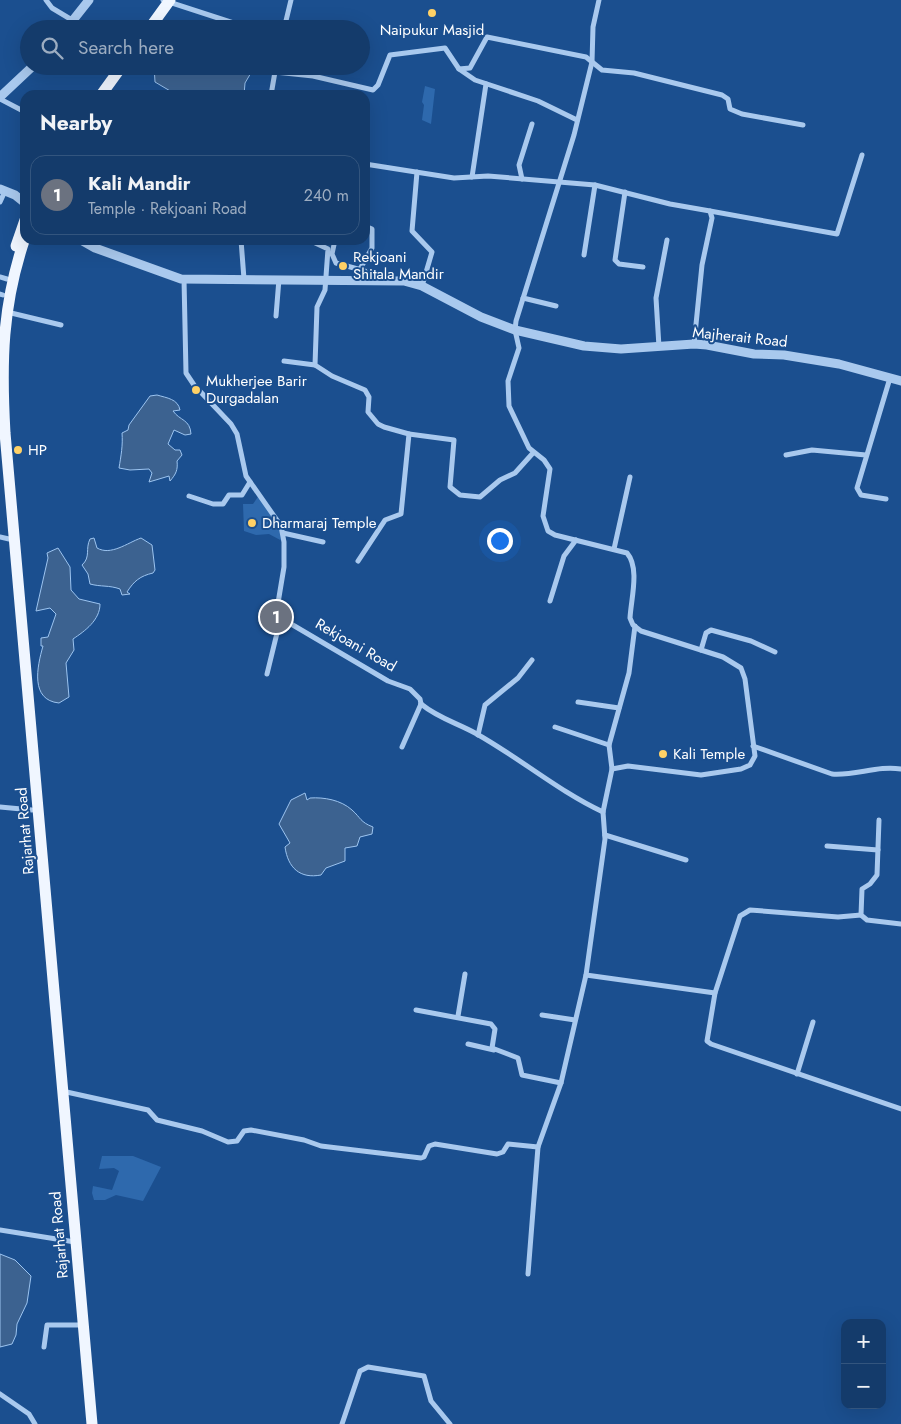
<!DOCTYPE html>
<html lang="en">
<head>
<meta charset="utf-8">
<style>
	body { margin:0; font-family:Jost,sans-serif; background:#1d4271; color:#f1f3f6 }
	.controls { position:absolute; right:15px; bottom:15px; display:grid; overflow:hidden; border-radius:10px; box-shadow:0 5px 20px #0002 }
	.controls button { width:45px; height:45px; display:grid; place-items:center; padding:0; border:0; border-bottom:1px solid #33557e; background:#143b6b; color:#f1f3f6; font:25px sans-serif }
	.you { position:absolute; left:499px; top:540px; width:18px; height:18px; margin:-12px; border:4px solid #fff; border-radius:50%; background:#1a73e8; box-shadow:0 0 0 8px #1a73e833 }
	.badge { display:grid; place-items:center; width:32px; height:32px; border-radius:50%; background:#95b2f1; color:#fff; font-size:16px; font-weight:700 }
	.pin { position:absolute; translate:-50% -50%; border:2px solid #fff; box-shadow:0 1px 5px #0006 }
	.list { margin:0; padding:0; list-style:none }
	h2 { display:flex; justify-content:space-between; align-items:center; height:65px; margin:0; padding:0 20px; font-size:21px }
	h2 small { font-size:16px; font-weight:400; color:#9dadc1 }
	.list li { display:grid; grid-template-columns:32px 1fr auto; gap:15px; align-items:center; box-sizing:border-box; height:80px; margin:0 10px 10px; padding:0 10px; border:1px solid #33557e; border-radius:15px }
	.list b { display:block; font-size:19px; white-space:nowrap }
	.list p { margin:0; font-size:16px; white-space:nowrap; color:#9dadc1 }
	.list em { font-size:16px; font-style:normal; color:#9dadc1 }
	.icon { flex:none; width:28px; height:28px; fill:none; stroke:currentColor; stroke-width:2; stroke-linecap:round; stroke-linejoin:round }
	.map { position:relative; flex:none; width:901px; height:1424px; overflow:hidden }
	.search { position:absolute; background:#143b6b; box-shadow:0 5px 20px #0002; left:20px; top:20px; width:350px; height:55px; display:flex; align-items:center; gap:12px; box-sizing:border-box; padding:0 18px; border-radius:28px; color:#9dadc1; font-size:19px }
	.panel { position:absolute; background:#143b6b; box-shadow:0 5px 20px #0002; left:20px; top:90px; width:350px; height:155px; border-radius:15px }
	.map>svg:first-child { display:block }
	.green { fill:#2e69ad }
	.water { fill:#3c6290; stroke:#9cc4f0 }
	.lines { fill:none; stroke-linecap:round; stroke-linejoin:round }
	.minor { stroke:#a9c9ee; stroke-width:5 }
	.tertiary { stroke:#a9c9ee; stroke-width:9 }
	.primary { stroke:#f0f6ff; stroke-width:11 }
	.poi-dot { fill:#ffd166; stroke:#1b4f8f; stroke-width:2 }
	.labels { text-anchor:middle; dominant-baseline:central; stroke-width:4; stroke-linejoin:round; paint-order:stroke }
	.poi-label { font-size:15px; fill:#fff; stroke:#1b4f8f; text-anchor:start }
	.street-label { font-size:15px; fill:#fff; stroke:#1b4f8f }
</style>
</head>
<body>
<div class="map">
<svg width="901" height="1424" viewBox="0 0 901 1424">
	<rect width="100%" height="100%" fill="#1b4f8f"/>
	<g class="green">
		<path d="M425 86 435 89 431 124 422 120 424 105 422 102Z"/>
		<path d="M260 494 281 526 284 542 269 534 256 535 244 531 243 504H253Z"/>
		<path d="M102 1156H133L161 1167 143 1201 116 1195 105 1200H94L92 1193 93 1186 112 1190 119 1171 114 1168 99 1169Z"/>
	</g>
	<g class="water">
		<path d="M154 66H255L245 83 244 95H177L155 82Z"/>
		<path d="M157 395C167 398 178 399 180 410L173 411C180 421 190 419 191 434L185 435 174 430 168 444 175 450H180L182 455 177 461C178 470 176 474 170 481L169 476 149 482 152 473 149 469 130 470 119 468C121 456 123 445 122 433L128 430 129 425 150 396Z"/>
		<path d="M94 538 97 548C111 556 127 543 141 538L152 545 155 570 153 573C140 576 134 581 127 592L130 594 122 595 120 589C109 585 101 587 90 584L88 574 82 565C91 557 85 549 90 539Z"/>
		<path d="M58 548 70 567 71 590 79 599 100 604C100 620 85 631 73 639L74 650 66 663 69 697 59 703C30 700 37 667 43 646H41V638L48 637 56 614 50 608 36 611 48 558 47 553Z"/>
		<path d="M305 793 307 800 310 798C324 797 341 800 352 810 361 818 360 822 373 827L372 834 360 837 357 846 345 848V861L326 868 321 875C300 879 288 868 285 847L290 843 279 824 291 800Z"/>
		<path d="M0 1254 15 1260 31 1276 27 1303 17 1324 16 1335 12 1344 0 1347Z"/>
	</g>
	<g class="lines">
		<g class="minor">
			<path d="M46 0 52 8 72 20"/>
			<path d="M163 0 252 29"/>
			<path d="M599 0 593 27 592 62 574 135 516 321 515 330 519 348 508 381 509 406 529 448 544 460 550 469 543 516 548 531 555 535 627 553C640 568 631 599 630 618L633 625 641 631 723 657 741 668 745 679 755 756 750 765 741 769 701 775 628 766 612 769"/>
			<path d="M284 29 291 0"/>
			<path d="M101 66 110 70"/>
			<path d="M459 69 475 80 538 101 577 120"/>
			<path d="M275 72 313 76 373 90 378 85 390 55 445 48 459 69 470 68 487 37 586 57 602 70 634 73 722 95 728 99 730 109 742 114 803 125"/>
			<path d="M271 95 276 66"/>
			<path d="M0 99 25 112"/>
			<path d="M365 164 454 178 488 176 595 185 670 204 710 211 712 218 702 265 694 344"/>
			<path d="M417 172 412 231 432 252 422 286"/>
			<path d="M472 177 486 84"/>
			<path d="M522 179 519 165 532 124"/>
			<path d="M625 192 615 260 619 264 643 267"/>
			<path d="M0 202 5 191"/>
			<path d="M710 211 837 234 862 155"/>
			<path d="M241 240 244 279"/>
			<path d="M309 240 328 249 325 290 317 307 315 365 332 376 365 390 369 397 368 412 378 424 384 427 409 434 401 514 385 520 358 561"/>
			<path d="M335 240 332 254 336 263 365 271 368 277 367 281"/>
			<path d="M584 255 595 185"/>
			<path d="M360 269 372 248V229L365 226"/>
			<path d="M0 277 7 279"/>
			<path d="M184 279 186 373 194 385 231 424 237 434 246 476 281 526 284 542V567L278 603 279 614 286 621 388 681 410 689 420 699 421 704"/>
			<path d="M0 294 3 295"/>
			<path d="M523 298 556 306"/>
			<path d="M7 312 61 325"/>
			<path d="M276 316 279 279"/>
			<path d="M659 347 656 298 667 240"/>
			<path d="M284 361 315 365"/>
			<path d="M409 434 454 440 450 487 460 495 480 497 500 480 515 473 533 453"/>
			<path d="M786 455 812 450 866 455"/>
			<path d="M189 496 213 504H223L229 495H242L250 482"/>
			<path d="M886 499 861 495 857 488 890 378"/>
			<path d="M283 533 323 542"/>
			<path d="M0 537 9 539"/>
			<path d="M614 549 630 477"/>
			<path d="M550 601 564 556 576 540"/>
			<path d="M701 650 706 633 711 630 751 641 775 652"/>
			<path d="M267 674 278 629 286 621"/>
			<path d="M578 702 619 708"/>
			<path d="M421 704C438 718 457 723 475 733 520 758 558 791 603 812"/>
			<path d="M555 727 609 745"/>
			<path d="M478 735 485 705 518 678 532 660"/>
			<path d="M753 746 832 774C855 776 878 765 901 769"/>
			<path d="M402 747 421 704"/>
			<path d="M0 807 32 810"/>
			<path d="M879 820 877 875 870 884 862 889 861 915 867 920 901 924"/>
			<path d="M605 835 686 860"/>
			<path d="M827 846 878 850"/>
			<path d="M861 915 838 917 750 910 740 916 715 993 707 1041 711 1044 901 1109"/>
			<path d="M586 975 715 993"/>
			<path d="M416 1010 491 1024 495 1029 492 1048 518 1058 522 1075 561 1083"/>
			<path d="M542 1015 575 1020"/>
			<path d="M458 1016 465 974"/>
			<path d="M468 1044 494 1050"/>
			<path d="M797 1074 813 1022"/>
			<path d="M62 1091 148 1110 157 1120 202 1131 228 1142 237 1141 244 1131 251 1130 304 1140 321 1146 421 1158 424 1157 429 1146 435 1144 497 1154 503 1152 508 1144 538 1147"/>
			<path d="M0 1230 75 1242"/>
			<path d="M528 1274 538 1147 561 1083 586 975 605 839 603 812 612 769 609 745 629 673 635 626"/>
			<path d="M44 1347 47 1325H83"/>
			<path d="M0 1394 29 1414 35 1424"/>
			<path d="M342 1424 360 1371 368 1367 424 1376 431 1401 450 1424"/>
		</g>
		<g class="tertiary">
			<path d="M66 29 89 0"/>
			<path d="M0 97 33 66"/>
			<path d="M0 189 15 195 25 203"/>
			<path d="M81 240 95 248 181 279 404 281 422 286 481 317 515 330 584 346 621 349 694 344 707 345 754 354 784 355 839 364 901 381"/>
		</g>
		<g class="primary">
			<path d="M149 29 170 0"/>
			<path d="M101 95 122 66"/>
			<path d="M25 238C2 305 1 363 5 433L92 1424"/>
			<path d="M16 246 25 220"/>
		</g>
	</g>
	<g class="poi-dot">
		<circle cx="432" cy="13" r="5"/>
		<circle cx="343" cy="266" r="5"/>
		<circle cx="196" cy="390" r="5"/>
		<circle cx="18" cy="450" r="5"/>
		<circle cx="252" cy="523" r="5"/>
		<circle cx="663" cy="754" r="5"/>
	</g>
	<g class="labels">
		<g class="poi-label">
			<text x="432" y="30" text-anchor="middle">Naipukur Masjid</text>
			<text x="353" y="257">Rekjoani<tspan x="353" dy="17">Shitala Mandir</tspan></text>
			<text x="206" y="381">Mukherjee Barir<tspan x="206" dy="17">Durgadalan</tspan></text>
			<text x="28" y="450">HP</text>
			<text x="262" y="523">Dharmaraj Temple</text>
			<text x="673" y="754">Kali Temple</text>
		</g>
		<g class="street-label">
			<text transform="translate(740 337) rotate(6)">Majherait Road</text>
			<text transform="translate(356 645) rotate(30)">Rekjoani Road</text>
			<text transform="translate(25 831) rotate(-95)">Rajarhat Road</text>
			<text transform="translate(59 1235) rotate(-95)">Rajarhat Road</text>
		</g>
	</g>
</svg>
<div class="controls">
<button>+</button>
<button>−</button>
</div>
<div class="you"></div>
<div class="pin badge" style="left:276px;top:617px;background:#6b7280">1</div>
<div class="search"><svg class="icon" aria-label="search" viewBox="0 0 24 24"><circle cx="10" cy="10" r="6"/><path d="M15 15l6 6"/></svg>Search here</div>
<section class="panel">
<h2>Nearby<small></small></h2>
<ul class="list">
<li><span class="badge" style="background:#6b7280">1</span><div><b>Kali Mandir</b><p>Temple · Rekjoani Road</p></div><em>240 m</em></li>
</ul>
</section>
</div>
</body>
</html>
